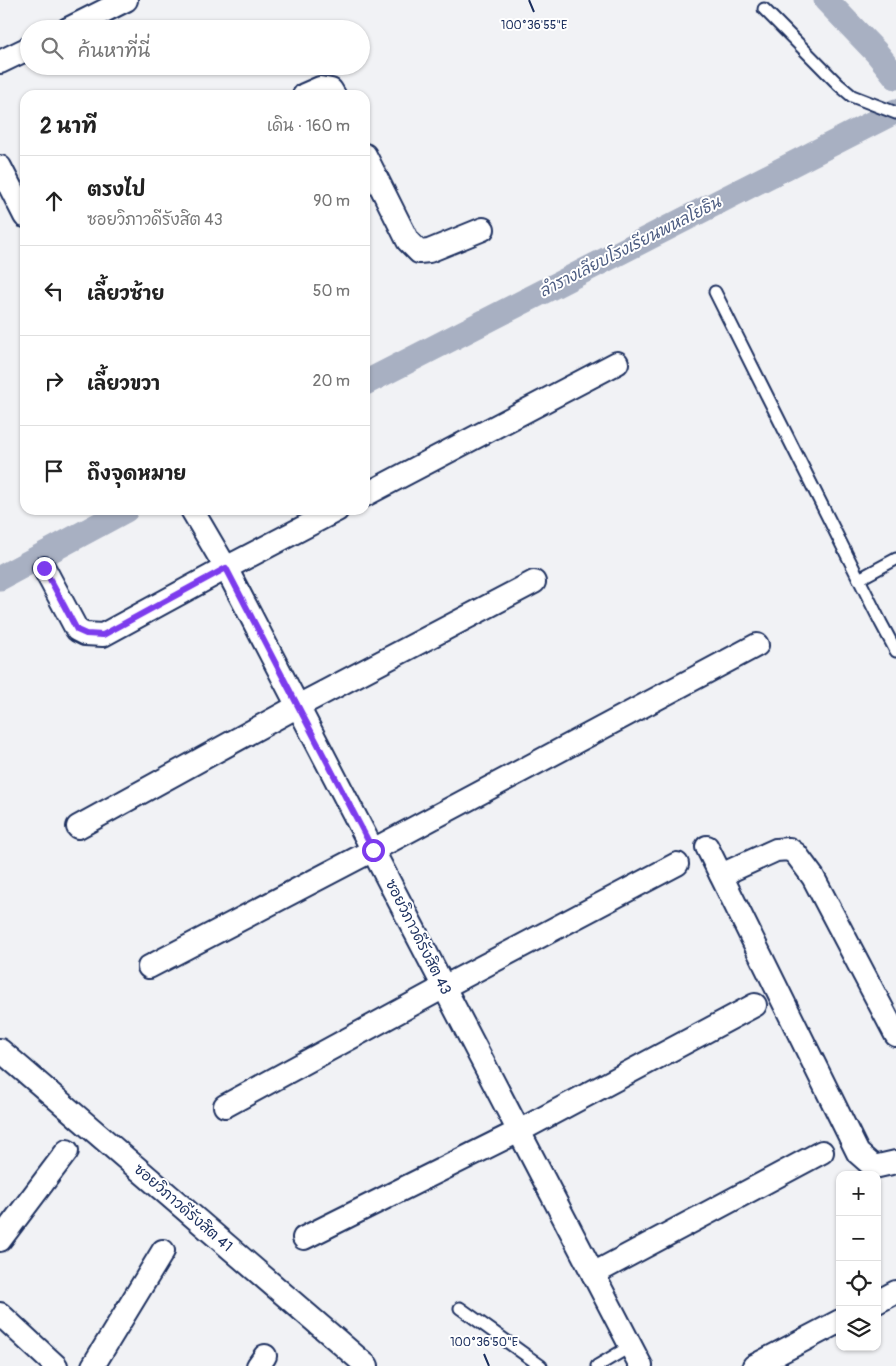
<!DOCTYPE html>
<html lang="th">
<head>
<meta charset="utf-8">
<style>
	body { margin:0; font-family:Pangolin,"Playpen Sans Thai",sans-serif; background:#f6f6f6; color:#222 }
	.controls { position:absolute; right:15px; bottom:15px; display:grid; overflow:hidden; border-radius:10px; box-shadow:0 1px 4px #0004 }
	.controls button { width:45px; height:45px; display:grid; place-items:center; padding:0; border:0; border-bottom:1px solid #e0e0e0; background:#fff; color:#222; font:25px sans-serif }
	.stop { position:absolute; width:15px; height:15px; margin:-11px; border:4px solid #7c3aed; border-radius:50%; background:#fff }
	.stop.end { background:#7c3aed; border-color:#fff; box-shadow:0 1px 5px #0008 }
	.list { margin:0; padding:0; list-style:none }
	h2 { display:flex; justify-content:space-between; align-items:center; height:65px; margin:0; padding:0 20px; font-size:21px }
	h2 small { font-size:16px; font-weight:400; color:#767676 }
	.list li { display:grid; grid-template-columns:32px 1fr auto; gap:15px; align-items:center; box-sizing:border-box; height:90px; padding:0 20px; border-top:1px solid #e0e0e0 }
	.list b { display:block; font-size:19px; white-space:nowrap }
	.list p { margin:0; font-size:16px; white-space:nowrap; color:#767676 }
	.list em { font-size:16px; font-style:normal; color:#767676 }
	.icon { flex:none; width:28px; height:28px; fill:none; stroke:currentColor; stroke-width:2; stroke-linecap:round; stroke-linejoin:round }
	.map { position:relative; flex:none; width:896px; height:1366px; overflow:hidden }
	.search { position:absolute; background:#fff; box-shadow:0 1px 4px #0004; left:20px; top:20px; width:350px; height:55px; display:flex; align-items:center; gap:12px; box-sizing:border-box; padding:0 18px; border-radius:28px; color:#767676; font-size:19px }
	.panel { position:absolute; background:#fff; box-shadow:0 1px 4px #0004; left:20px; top:90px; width:350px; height:425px; border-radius:15px }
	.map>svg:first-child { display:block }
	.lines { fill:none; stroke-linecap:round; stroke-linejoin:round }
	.canal { stroke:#a8b0c2; stroke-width:25 }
	.service-casing { stroke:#1b2f5e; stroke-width:15 }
	.minor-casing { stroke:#1b2f5e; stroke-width:26 }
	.service { stroke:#fff; stroke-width:11 }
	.minor { stroke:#fff; stroke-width:22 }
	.route { stroke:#7c3aed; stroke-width:6 }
	.ticks { fill:none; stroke:#1b2f5e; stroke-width:2 }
	.labels { text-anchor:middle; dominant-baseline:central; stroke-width:4; stroke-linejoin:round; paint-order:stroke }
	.street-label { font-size:15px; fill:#1b2f5e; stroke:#fff }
	.water-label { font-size:16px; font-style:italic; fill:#4c5c81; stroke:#fff }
	.ticks-label { font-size:12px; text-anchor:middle; fill:#1b2f5e; stroke:#fff; stroke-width:4; stroke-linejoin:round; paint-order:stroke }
</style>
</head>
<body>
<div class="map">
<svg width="896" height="1366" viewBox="0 0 896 1366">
	<rect width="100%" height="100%" fill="#f1f2f5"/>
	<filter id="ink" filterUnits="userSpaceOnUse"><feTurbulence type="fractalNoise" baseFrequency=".02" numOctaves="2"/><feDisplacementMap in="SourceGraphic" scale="10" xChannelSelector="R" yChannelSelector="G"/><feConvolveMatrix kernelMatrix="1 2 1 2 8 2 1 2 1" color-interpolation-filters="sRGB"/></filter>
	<g filter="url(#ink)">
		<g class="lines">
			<g class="canal">
				<path d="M826 0 876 52 896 77"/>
				<path d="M365 383 896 111"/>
				<path d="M0 578 126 510"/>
			</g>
			<g class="service-casing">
				<g id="service">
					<path d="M764 9 839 85 852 96 896 113"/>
					<path d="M715 292 881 623 896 651"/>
					<path d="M859 579 896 559"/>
					<path d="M460 1308 541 1366"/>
					<path d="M597 1366 631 1346"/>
				</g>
			</g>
			<g class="minor-casing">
				<g id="minor">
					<path d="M68 29 126 0"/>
					<path d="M0 62 29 48"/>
					<path d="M304 95 320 88 331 90 334 95"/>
					<path d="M365 155 408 241 419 252 429 251 483 229"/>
					<path d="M0 167 25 216"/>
					<path d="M365 495 617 363"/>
					<path d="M192 510 226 568 641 1366"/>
					<path d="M44 568 77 630 85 634 103 635 226 568 337 510"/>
					<path d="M78 827 298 706 534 582"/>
					<path d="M707 847 858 1153 874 1167 896 1162"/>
					<path d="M721 875 776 850 789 849 796 854 813 877 896 1035"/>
					<path d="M149 967 373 850 757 645"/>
					<path d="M0 1050 367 1366"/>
					<path d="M225 1106 444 987 677 864"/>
					<path d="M304 1238 519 1131 755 1005"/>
					<path d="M0 1240 67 1151"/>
					<path d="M593 1274 822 1152"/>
					<path d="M877 1302 896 1292"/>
					<path d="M0 1314 56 1366"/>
					<path d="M93 1366 163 1251"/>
					<path d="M258 1366 265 1356"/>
					<path d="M754 1366 840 1321"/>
				</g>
			</g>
			<use href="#service" class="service"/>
			<use href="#minor" class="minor"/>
		</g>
	</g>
	<g class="lines" filter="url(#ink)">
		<path class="route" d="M44 568 77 630 86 634 103 635 226 568 373 850"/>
	</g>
	<path class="ticks" d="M529 0 534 12M484 1354 489 1366"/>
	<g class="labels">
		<g class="street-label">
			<text transform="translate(418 937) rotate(63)">ซอยวิภาวดีรังสิต 43</text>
			<text transform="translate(183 1208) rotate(41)">ซอยวิภาวดีรังสิต 41</text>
		</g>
		<g class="water-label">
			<text transform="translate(630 247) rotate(-27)">ลำรางเลียบโรงเรียนพหลโยธิน</text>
		</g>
	</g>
	<g class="ticks-label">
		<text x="534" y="29">100°36'55"E</text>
		<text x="484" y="1346">100°36'50"E</text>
	</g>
</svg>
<div class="controls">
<button>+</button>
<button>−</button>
<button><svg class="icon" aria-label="locate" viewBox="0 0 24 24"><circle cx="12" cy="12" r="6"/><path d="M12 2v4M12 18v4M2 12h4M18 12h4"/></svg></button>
<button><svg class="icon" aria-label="layers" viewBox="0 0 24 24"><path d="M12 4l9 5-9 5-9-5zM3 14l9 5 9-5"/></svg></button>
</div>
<div class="stop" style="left:373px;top:850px"></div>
<div class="stop end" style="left:44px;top:568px"></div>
<div class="search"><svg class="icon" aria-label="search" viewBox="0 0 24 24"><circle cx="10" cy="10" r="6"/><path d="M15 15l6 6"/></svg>ค้นหาที่นี่</div>
<section class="panel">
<h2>2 นาที<small>เดิน · 160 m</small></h2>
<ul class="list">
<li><svg class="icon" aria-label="ahead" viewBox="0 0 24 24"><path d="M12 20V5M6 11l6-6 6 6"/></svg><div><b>ตรงไป</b><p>ซอยวิภาวดีรังสิต 43</p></div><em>90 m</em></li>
<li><svg class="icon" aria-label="left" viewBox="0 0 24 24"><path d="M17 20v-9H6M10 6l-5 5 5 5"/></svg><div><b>เลี้ยวซ้าย</b></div><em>50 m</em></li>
<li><svg class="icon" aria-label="right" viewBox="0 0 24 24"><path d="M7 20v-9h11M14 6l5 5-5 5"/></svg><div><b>เลี้ยวขวา</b></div><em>20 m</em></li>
<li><svg class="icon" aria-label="arrive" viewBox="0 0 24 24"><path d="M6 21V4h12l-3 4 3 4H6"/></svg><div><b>ถึงจุดหมาย</b></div></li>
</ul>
</section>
</div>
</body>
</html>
